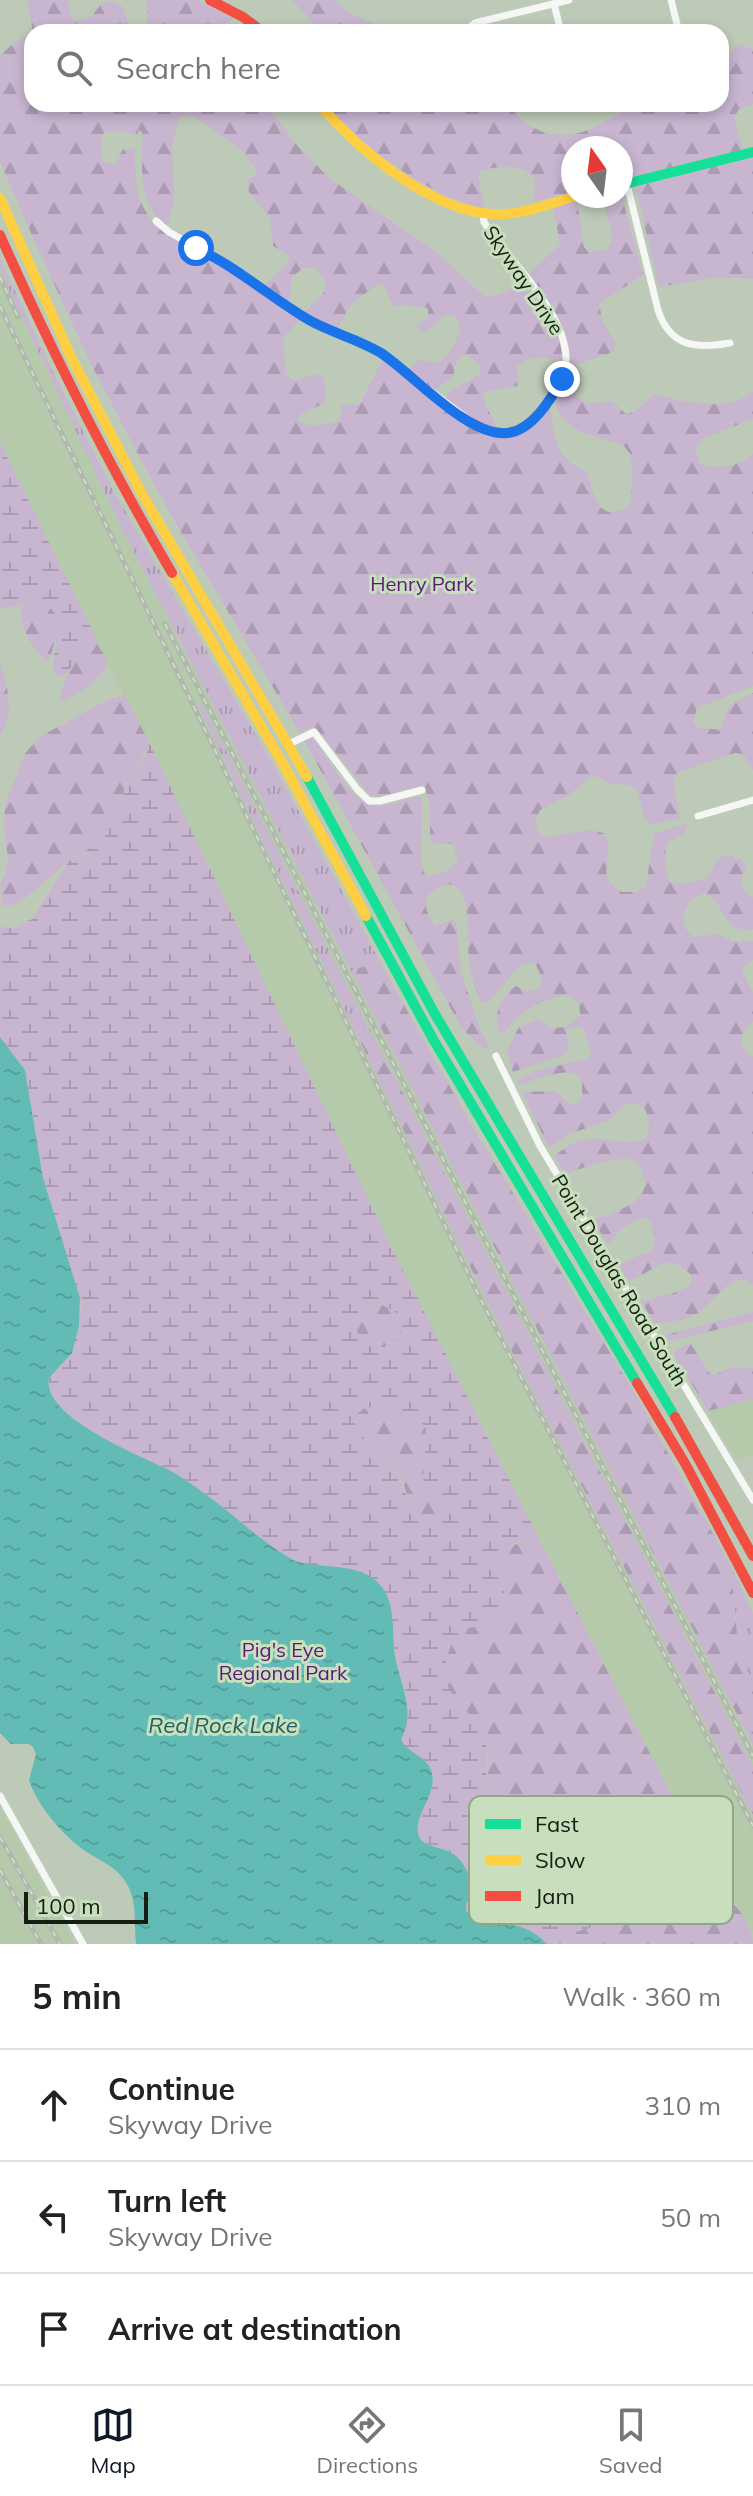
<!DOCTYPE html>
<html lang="en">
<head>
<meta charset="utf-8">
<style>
	body { margin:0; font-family:Mulish,sans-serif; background:#f2f2f2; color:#222 }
	.compass { position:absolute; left:561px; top:136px; width:72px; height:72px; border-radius:50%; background:#fff; box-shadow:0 4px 12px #0003; rotate:346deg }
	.scale { position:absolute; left:24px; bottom:20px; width:124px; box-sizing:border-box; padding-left:8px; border:4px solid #151e11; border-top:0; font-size:22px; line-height:28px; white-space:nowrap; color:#151e11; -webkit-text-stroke:6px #c7dfbc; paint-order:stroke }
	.stop { position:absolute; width:24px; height:24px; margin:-18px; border:6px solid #1a73e8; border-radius:50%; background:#fff }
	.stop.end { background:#1a73e8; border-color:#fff; box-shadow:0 2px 8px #0008 }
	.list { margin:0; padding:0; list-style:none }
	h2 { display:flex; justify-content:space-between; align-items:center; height:104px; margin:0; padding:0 32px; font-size:34px }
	h2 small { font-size:26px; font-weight:400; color:#767676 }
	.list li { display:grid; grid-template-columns:52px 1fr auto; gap:24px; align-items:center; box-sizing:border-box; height:112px; padding:0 32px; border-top:2px solid #e0e0e0 }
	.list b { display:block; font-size:30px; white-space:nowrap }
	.list p { margin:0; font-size:26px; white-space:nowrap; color:#767676 }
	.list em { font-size:26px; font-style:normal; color:#767676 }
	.icon { flex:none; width:44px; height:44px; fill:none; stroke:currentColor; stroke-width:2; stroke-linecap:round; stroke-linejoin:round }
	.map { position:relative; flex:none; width:753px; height:1944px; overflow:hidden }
	.search { position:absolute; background:#fff; box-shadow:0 4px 12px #0003; left:24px; right:24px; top:24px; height:88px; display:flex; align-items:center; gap:20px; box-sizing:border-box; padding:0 28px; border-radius:24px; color:#767676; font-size:30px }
	.sheet { height:440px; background:#fff }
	nav { display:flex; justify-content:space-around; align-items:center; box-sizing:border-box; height:112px; border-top:2px solid #e0e0e0; background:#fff; font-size:22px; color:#767676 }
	nav a { display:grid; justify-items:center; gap:4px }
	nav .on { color:#111827 }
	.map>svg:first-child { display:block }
	.built { fill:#b5caab }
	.grass { fill:url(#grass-tufts) }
	.forest { fill:url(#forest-firs) }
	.wetland { fill:url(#wetland-marsh); fill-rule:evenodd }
	.water { fill:url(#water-ripples) }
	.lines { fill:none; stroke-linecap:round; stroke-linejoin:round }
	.street { stroke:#f5f7f4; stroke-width:7 }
	.fast { stroke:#16e098; stroke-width:10 }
	.slow { stroke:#ffcf43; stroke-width:10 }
	.jam { stroke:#f24e42; stroke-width:10 }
	.rail-casing { stroke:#b2b6b0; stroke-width:5 }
	.rail { stroke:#c7dfbc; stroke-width:2; stroke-dasharray:6; stroke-linecap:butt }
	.route { stroke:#1a73e8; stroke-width:10 }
	.labels { text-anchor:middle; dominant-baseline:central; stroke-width:6; stroke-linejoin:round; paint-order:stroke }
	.street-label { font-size:20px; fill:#151e11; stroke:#c7dfbc }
	.park-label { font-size:20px; fill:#5f1578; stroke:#c7dfbc }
	.water-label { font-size:22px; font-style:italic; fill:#1f6060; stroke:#c7dfbc }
	.key { fill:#c7dfbc; stroke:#92a589; stroke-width:2 }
	.key-label { font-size:22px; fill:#151e11 }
</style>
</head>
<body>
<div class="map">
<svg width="753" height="1944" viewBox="0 0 753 1944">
	<defs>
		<pattern id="grass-tufts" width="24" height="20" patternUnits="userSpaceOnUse" patternTransform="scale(2)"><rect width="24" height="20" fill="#c8b5d0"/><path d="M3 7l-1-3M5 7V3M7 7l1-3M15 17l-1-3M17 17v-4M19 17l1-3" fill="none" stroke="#ab9bb2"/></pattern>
		<pattern id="forest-firs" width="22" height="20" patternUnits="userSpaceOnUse" patternTransform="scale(2)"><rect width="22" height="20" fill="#c8b5d0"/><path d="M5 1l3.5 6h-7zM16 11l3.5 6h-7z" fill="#ab9bb2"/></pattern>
		<pattern id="wetland-marsh" width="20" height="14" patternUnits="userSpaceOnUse" patternTransform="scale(2)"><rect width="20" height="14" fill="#c8b5d0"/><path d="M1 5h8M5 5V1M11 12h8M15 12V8" fill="none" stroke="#ab9bb2"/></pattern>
		<pattern id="water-ripples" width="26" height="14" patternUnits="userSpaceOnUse" patternTransform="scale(2)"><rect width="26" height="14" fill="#63bbb6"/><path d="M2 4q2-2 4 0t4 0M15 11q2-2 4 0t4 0" fill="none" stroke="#55a09b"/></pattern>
	</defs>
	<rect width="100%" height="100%" fill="#bdcab7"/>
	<g class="built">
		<path d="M0 258 59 394 144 573 753 1745V1933L683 1817 449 1364 0 442Z"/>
		<path d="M753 1397V1455L736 1459 706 1409Z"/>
		<path d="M0 1809 6 1819 75 1944H0Z"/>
	</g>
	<g class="grass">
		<path d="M0 258 51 368 113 490 274 766 395 989 376 969 355 974 356 980 126 537 16 305 0 268Z"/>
		<path d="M199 703 202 704 373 1036 368 1029 358 1031V1037L198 706Z"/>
		<path d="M731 1566 753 1613V1689L737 1634Z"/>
	</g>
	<g class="forest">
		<path d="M27 0H67L72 18 76 21 91 17 102 3 112 1 123 7 128 25 138 32 144 30 148 16 146 0H197L234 19 207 32H33Z"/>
		<path d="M292 0H336C347 18 371 18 386 32H322Z"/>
		<path d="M32 34V104H266L293 141 329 178 436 252 483 295C498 300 511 288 523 280 541 305 562 327 562 360 546 357 530 355 517 366L519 382 517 386 484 392C481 404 494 416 497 429L474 420 445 398 452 390 479 375 481 367 468 355 462 356 454 366V376L434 391 408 370 420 359 435 363 441 362 449 353 461 330 455 315C438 312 435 331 420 332L416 326 428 319V308L404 305 394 307 384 286 378 284 351 304 337 330 304 313 323 294 326 282 316 268H303L292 277 289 303 264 285 286 266 289 259 287 254 273 246 270 218 249 192 247 181 256 174 257 170 244 152 195 117 186 116 179 119 172 146 174 202 167 227C136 203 143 165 142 132L139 130 137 135 120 131 104 132 101 141 103 162 116 164 122 150 135 148C133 229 160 227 219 262 248 279 274 300 301 319L283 338 286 374 294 380 320 374C327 380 327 396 323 404L299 415 298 421 311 426 339 422 342 405 360 404 383 358C414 383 482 451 523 432 534 427 541 415 549 405 555 433 554 461 585 470 595 491 597 529 631 504L632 468 630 454 624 446C594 433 565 438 554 399L565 382C587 406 580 405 612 401L626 414 634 412 655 394C685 402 728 414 753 391V419L704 438 695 449 700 463C715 471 741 466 753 454V686L697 708 693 721 697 727 720 730 728 707 753 693V770L743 754 735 753 679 772 673 780 680 818 651 825 645 819 637 790 630 785 612 784 595 776 587 779 568 796 540 810 535 822 538 832 546 837 590 830 604 833C618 854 591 875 622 892H636L646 886 654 834 687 823 684 834 668 842C663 854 664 871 671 883 681 885 700 883 708 876 713 871 714 863 718 859 728 851 740 857 746 865L741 882 745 893 753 897V929C721 935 727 903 705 893L691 900C681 912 680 927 693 937L717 934 735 942 753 941V960L744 966 742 971 753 992V1022C739 1033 737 1047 753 1057V1285C732 1266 714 1304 698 1313 685 1321 669 1322 655 1324L641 1301 671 1294 684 1289 691 1283V1275C666 1249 656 1271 629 1281L619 1264 654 1250V1234L650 1221 644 1217 623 1227 608 1245 593 1220C615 1212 658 1201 641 1169 638 1163 634 1159 627 1159 607 1158 584 1168 565 1174L554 1156C596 1124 604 1148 643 1140 652 1132 649 1119 645 1109L637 1103 624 1105 608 1121 569 1134 549 1148 522 1092 555 1091 569 1103 575 1104 582 1099V1078C567 1064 536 1080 519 1085L517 1081 538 1070 590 1058 591 1054 584 1029 579 1026 566 1030 569 1048 563 1055 513 1072 507 1050 519 1027 538 1019 551 1028 565 1027 580 1016 579 1004 568 995C543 998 518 1012 504 1033H499C492 1016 501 996 516 986L528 992 540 988C543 980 539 966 532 962L520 965 489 1002 482 1003C477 992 471 979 470 967 465 940 474 913 458 887L449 884C423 891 420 904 435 926L452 920 456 923 461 972 479 1027 489 1046 486 1049 476 1043 461 1027 304 740 314 738C326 756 354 807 377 806 392 805 406 797 421 797 427 819 413 860 427 877L449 870 458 860 453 844H436L430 840V808L425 787 420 786 378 797 371 796 316 728 312 727 300 733 182 534 141 460 90 362 38 249 0 162V55L18 40Z"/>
		<path d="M740 44 753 50V104L739 109 734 118 743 150 621 180V148H573V192L534 201 535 182 531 174C518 165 495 165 480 172L478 177 485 208C434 201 358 143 325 104H509C526 132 559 143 590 129 607 122 621 110 640 105 665 100 695 104 721 104 721 86 723 53 740 44Z"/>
		<path d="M753 157V279L713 278 659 287 636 189 642 185Z"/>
		<path d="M621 193 643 275 599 304 603 322 616 344 613 352 569 367C573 330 548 304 527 276L560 244 553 207 577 201 584 247 589 252 607 249 611 242 612 231 601 196H621Z"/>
		<path d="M36 602 49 606 58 617V630L49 662C34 655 13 618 25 603Z"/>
		<path d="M88 639H94L108 661C100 680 81 694 62 701L60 698 61 692 78 649Z"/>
		<path d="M0 663C8 688 15 712 0 736Z"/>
		<path d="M125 695 147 738 148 747 126 785 115 818 103 840 74 857 24 899 13 905H2L0 884 5 875 8 859 4 827 5 805 25 753 41 736 108 700Z"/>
		<path d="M368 965 381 973 395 989 470 1122 635 1394 731 1566 737 1634 753 1689V1745L356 980 357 969Z"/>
		<path d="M364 1028 373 1036 387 1062 753 1766V1815L507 1342 358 1037V1031Z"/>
		<path d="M382 1304 396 1312 401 1333 395 1344C379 1351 362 1346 355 1330 357 1315 368 1307 382 1304Z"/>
		<path d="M753 1312V1321L666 1342 662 1336Z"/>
		<path d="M690 1343 710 1374H717L729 1368H753V1399L708 1411 673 1353Z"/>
		<path d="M374 1406 417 1418 426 1428 423 1488 439 1509V1515L435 1520C409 1522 409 1492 399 1474 396 1469 392 1463 388 1459 376 1447 327 1417 374 1406Z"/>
		<path d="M527 1540 535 1541 545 1550 673 1798C680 1830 672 1847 642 1862 616 1874 561 1883 535 1868 523 1861 514 1848 506 1837 499 1826 490 1812 487 1799 483 1783 492 1766 487 1750 484 1739 475 1722 467 1713 460 1705 451 1699 447 1690 440 1672 447 1638 464 1628 471 1624 480 1626 488 1626L503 1555 509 1547Z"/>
		<path d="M675 1883C685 1883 689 1889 698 1893 706 1897 715 1894 723 1897 739 1904 753 1928 753 1944H552L558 1937 588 1928 615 1913 657 1907 664 1890Z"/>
	</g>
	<g class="wetland">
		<path d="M0 442 99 644 91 639C72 646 77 675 58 676L53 669 58 621 53 609 36 602 0 609Z"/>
		<path d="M147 738 389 1242 545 1550C537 1541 529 1537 517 1542 487 1555 511 1594 504 1618 485 1636 463 1614 450 1648 431 1696 470 1702 484 1739 491 1758 484 1775 486 1794 489 1818 520 1863 542 1871 568 1881 607 1874 633 1866 642 1863 646 1858 656 1861L664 1872V1884L662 1901 657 1907 615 1913 589 1928 558 1937 552 1944H547C520 1916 497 1929 467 1912 464 1904 468 1903 470 1895 473 1884 466 1869 460 1860 449 1845 424 1850 419 1836 411 1815 440 1793 431 1770 426 1756 408 1753 401 1740L405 1728 407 1697 395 1656 391 1610 358 1571 315 1566 293 1560C261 1542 235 1515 205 1494 161 1462 74 1437 48 1390L49 1378 63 1365 81 1312 80 1298 43 1178 25 1070 0 1037V927L14 928 32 919 69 861 103 840 115 818 126 785 147 753ZM381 1304 396 1312 401 1333 395 1344C359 1359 337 1315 381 1304ZM374 1406 417 1418 426 1428 423 1488 439 1509V1515L435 1520C408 1523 405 1481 392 1464 382 1450 325 1418 374 1406Z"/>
	</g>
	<path class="water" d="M0 1037 25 1070 43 1178 80 1298 79 1326 72 1353 49 1378C41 1417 141 1456 169 1470 182 1477 194 1486 205 1494 235 1515 261 1542 293 1560 318 1570 348 1562 371 1577 398 1594 391 1629 395 1656 399 1679 410 1698 407 1722 406 1729 403 1734 401 1740 408 1753 426 1756 431 1770 440 1794 411 1816 419 1836 424 1850 449 1845 460 1860 467 1868 473 1884 470 1895 468 1903 464 1904 467 1912 496 1928 522 1917 547 1944H136C134 1926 137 1906 129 1888 119 1865 95 1860 77 1845 58 1829 37 1804 29 1780L36 1754 33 1747 29 1744H11L0 1733Z"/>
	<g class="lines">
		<g class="street">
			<path d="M671 0 679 32"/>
			<path d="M554 4 561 32"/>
			<path d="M464 32 475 23 569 0"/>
			<path d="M627 184 658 310C670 347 696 349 730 343"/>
			<path d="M156 221 169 232 244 274 307 319 377 351 476 425C495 435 516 437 532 420 544 407 558 391 564 374 578 328 519 269 492 235L484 222 483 214"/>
			<path d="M289 744 314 732 357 789 369 801H380L422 790"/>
			<path d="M698 816 753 800"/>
			<path d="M496 1056 540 1146 753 1500"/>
			<path d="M0 1796 83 1944"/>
		</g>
		<g class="fast">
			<path d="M621 185 753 152"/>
			<path d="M307 777 436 1016 675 1417"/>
			<path d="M366 916 433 1039 637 1383"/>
		</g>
		<g class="slow">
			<path d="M319 104C358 150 431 211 493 214 521 216 550 203 577 196"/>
			<path d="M0 198 71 357 142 494 307 777"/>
			<path d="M172 573 283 764 366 916"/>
		</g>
		<g class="jam">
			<path d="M210 0 243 17 263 32"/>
			<path d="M0 235C52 352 107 462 172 573"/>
			<path d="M637 1383 686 1465 753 1593"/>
			<path d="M675 1417 753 1556"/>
		</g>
		<g class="rail-casing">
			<g id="rail">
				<path d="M0 277 18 317"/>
				<path d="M0 306 478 1294 753 1826"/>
				<path d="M165 624 753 1756"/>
				<path d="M0 1837 60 1944"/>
				<path d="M0 1870 41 1944"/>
			</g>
		</g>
		<use href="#rail" class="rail"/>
	</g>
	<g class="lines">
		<path class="route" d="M196 248C237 267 270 297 309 320 332 333 358 339 381 353 413 374 468 437 507 433 532 431 551 399 562 379"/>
	</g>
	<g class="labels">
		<g class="street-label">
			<text transform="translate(524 280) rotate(56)">Skyway Drive</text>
			<text transform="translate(620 1280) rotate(59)">Point Douglas Road South</text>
		</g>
		<g class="park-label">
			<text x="422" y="583">Henry Park</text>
			<text x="283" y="1649">Pig's Eye<tspan x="283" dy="23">Regional Park</tspan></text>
		</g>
		<g class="water-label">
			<text x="223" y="1725">Red Rock Lake</text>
		</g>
	</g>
	<rect x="469" y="1796" width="264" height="128" rx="12" class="key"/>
	<rect x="485" y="1819" width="36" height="10" fill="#16e098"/>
	<rect x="485" y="1855" width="36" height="10" fill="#ffcf43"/>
	<rect x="485" y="1891" width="36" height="10" fill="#f24e42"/>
	<g class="key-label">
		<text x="535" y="1832">Fast</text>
		<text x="535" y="1868">Slow</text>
		<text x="535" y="1904">Jam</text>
	</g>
</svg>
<svg class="compass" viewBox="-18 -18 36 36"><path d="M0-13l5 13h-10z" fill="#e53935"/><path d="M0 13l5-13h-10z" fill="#767676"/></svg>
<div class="scale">100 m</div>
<div class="stop" style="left:196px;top:248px"></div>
<div class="stop end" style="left:562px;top:379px"></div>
<div class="search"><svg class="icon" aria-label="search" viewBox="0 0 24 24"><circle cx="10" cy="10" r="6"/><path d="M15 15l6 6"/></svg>Search here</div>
</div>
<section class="sheet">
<h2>5 min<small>Walk · 360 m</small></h2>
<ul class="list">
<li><svg class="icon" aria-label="ahead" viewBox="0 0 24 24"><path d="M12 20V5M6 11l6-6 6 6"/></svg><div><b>Continue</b><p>Skyway Drive</p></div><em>310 m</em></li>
<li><svg class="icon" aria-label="left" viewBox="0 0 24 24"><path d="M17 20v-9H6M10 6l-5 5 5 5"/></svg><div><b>Turn left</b><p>Skyway Drive</p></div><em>50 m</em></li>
<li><svg class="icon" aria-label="arrive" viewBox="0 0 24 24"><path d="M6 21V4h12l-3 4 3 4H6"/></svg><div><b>Arrive at destination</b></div></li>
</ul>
</section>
<nav>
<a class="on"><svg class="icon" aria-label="map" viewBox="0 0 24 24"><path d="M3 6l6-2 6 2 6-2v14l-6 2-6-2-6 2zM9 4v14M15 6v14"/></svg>Map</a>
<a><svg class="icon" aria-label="directions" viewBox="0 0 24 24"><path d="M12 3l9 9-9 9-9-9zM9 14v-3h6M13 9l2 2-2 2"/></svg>Directions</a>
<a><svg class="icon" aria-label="saved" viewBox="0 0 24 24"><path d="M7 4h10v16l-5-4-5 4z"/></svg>Saved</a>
</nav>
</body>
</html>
